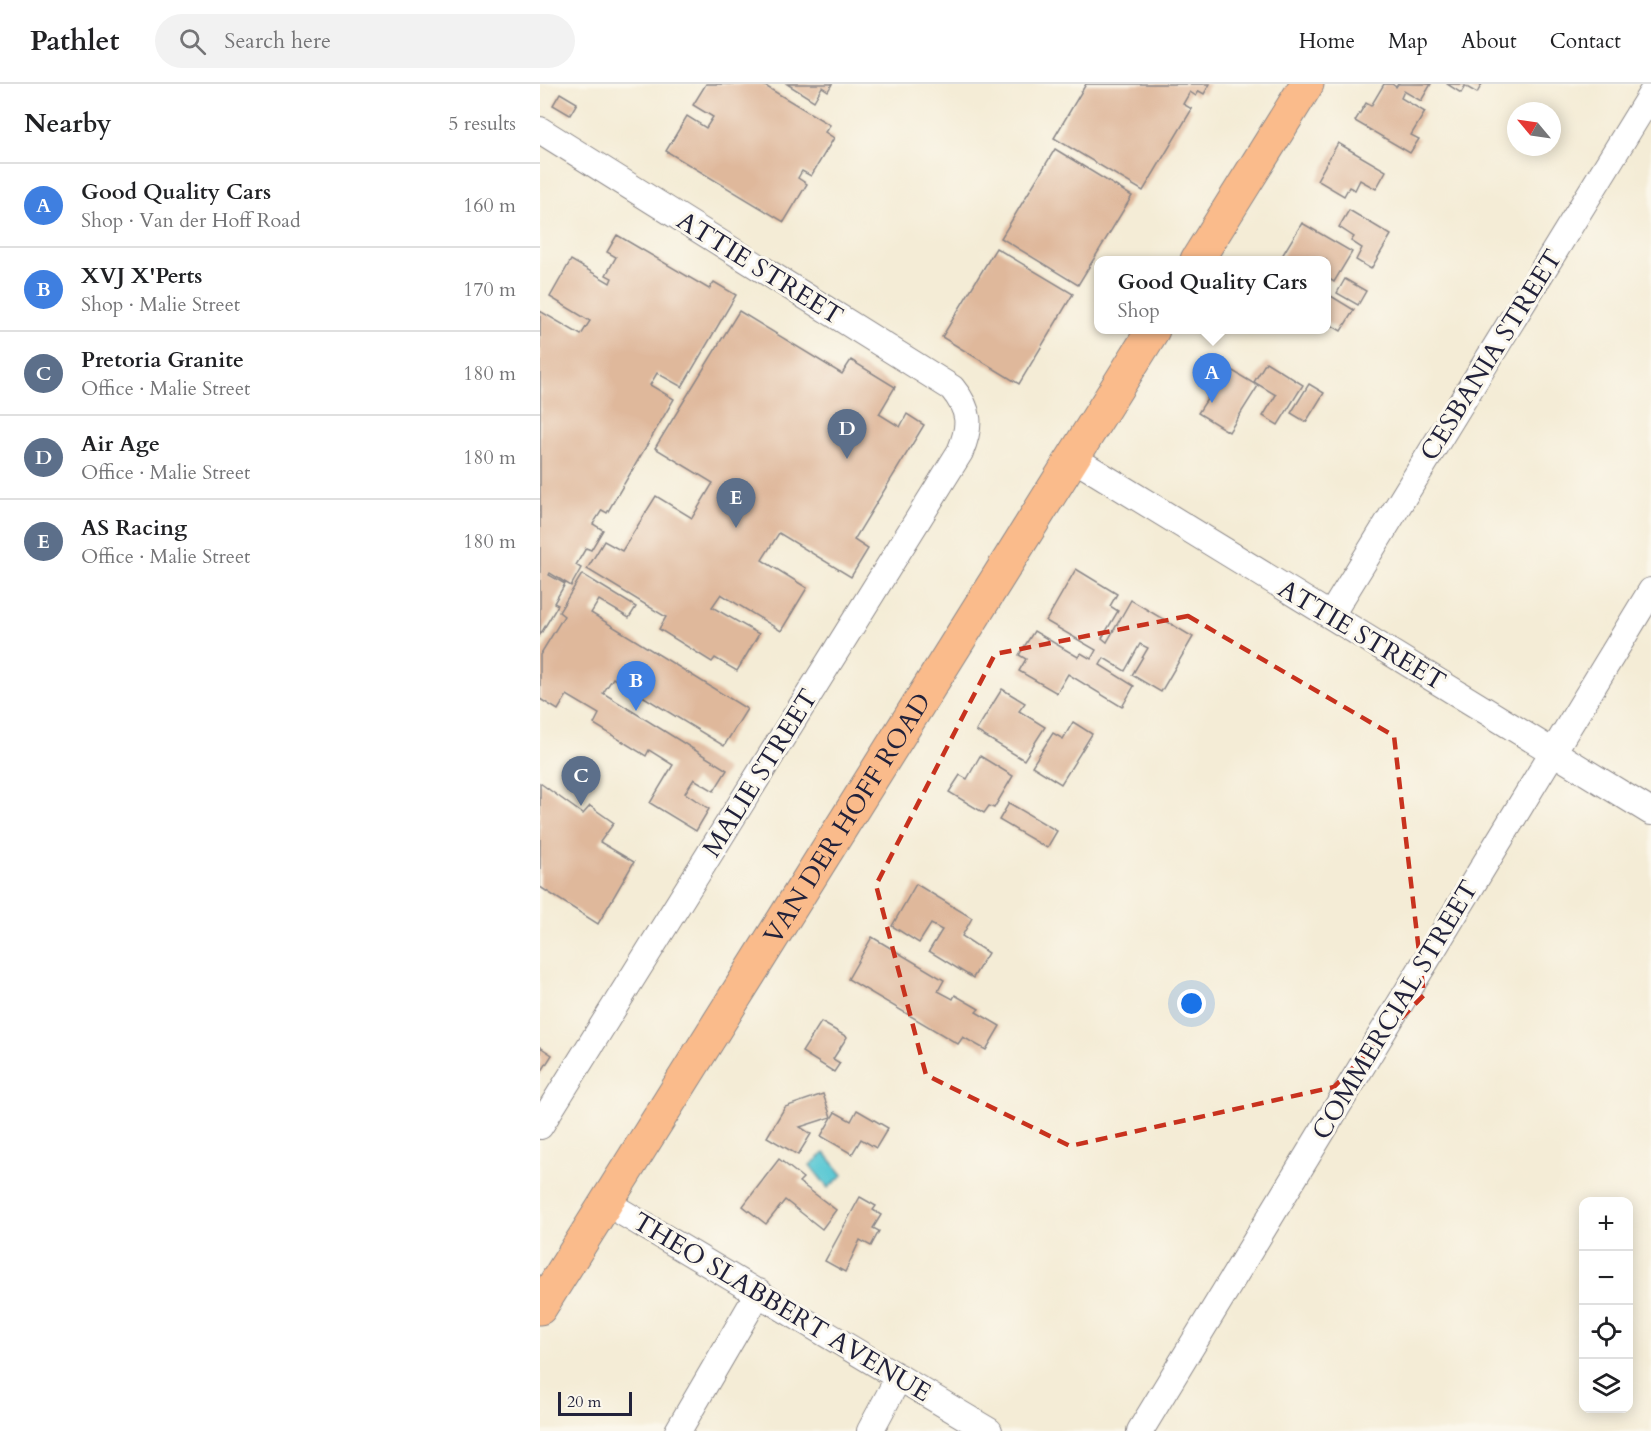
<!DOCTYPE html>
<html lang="en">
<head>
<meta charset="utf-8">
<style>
	body { margin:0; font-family:Cardo,serif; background:#f2f2f2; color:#202124 }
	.controls { position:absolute; right:18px; bottom:18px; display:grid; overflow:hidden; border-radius:12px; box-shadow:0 3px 15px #0003 }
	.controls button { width:54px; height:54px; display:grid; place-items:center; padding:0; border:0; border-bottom:2px solid #e0e0e0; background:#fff; color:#202124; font:30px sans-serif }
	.compass { position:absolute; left:967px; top:18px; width:54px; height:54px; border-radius:50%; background:#fff; box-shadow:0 3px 15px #0003; rotate:299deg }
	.scale { position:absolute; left:18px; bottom:15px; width:74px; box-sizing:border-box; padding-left:6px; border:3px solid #22223b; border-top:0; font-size:16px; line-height:21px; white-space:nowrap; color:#22223b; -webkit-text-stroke:4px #fbf7ec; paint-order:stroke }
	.you { position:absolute; left:652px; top:920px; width:21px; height:21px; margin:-15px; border:4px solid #fff; border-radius:50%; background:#1a73e8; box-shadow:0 0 0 9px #1a73e833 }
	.badge { display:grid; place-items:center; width:39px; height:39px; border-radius:50%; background:#c8321e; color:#fff; font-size:20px; font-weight:700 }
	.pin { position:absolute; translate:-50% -50px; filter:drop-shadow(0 2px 3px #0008) }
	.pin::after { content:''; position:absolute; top:32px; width:21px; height:18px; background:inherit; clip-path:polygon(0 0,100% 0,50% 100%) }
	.popup { position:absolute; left:554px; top:172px; width:237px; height:78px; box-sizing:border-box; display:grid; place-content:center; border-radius:12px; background:#fff; filter:drop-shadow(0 2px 4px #0005); font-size:20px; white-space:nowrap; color:#757577 }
	.popup b { font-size:22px; color:#202124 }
	.popup::after { content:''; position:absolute; left:50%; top:100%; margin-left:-12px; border:12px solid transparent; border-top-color:#fff }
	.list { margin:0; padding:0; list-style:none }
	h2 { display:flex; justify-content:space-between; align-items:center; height:78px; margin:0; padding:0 24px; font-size:26px }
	h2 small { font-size:20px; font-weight:400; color:#757577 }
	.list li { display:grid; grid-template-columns:39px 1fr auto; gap:18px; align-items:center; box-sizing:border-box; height:84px; padding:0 24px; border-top:2px solid #e0e0e0 }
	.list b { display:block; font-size:22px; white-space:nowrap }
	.list p { margin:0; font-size:20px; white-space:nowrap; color:#757577 }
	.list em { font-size:20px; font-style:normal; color:#757577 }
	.icon { flex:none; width:33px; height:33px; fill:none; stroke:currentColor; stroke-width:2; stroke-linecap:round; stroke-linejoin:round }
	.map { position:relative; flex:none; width:1111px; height:1347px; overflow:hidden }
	header { display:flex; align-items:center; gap:36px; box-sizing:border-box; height:84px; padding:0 30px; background:#fff; border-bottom:2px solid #e0e0e0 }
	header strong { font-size:28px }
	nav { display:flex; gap:33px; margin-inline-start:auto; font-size:21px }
	.search { width:420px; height:54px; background:#f2f2f2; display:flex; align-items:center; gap:15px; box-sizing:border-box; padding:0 21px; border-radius:33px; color:#757577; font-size:22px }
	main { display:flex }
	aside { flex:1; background:#fff }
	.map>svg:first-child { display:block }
	.water { fill:#5dc9d4; stroke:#407688; stroke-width:1.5 }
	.building { fill:#dfb89b }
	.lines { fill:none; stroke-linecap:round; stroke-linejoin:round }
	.minor-casing { stroke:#8b8788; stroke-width:28 }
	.major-casing { stroke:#8b8788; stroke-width:35 }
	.minor { stroke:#fff; stroke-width:26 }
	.major { stroke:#fabb8b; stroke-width:33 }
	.marked { fill:none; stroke:#c8321e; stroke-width:4.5; stroke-dasharray:12 8; stroke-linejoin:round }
	.labels { text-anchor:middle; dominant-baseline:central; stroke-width:6; stroke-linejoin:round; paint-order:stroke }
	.street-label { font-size:26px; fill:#22223b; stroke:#fbf7ec }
</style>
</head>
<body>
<header>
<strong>Pathlet</strong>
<div class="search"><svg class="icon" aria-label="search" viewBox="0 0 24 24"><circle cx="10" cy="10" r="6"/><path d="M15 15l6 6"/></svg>Search here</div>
<nav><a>Home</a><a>Map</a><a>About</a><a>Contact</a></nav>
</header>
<main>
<aside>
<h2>Nearby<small>5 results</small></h2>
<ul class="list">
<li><span class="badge" style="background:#3f7fe0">A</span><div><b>Good Quality Cars</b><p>Shop · Van der Hoff Road</p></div><em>160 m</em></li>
<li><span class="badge" style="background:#3f7fe0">B</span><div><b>XVJ X'Perts</b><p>Shop · Malie Street</p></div><em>170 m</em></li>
<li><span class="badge" style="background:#5c6f8a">C</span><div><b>Pretoria Granite</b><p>Office · Malie Street</p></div><em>180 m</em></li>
<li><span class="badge" style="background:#5c6f8a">D</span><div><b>Air Age</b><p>Office · Malie Street</p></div><em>180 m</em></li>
<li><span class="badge" style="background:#5c6f8a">E</span><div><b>AS Racing</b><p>Office · Malie Street</p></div><em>180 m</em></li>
</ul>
</aside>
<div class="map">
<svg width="1111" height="1347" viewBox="0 0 1111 1347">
	<rect width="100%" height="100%" fill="#fbf7ec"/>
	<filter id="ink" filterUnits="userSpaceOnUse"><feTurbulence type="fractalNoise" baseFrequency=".0167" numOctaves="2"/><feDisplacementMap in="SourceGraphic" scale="12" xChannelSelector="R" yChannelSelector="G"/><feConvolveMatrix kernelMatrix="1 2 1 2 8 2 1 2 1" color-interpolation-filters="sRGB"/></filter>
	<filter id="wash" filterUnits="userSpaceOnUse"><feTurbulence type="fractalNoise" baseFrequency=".008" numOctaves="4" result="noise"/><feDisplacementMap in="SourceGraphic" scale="24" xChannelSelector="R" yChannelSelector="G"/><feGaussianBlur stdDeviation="1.35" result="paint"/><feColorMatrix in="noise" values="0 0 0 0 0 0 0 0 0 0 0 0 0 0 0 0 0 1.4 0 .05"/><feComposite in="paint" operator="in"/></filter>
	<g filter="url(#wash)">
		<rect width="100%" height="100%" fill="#f4ecd6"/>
		<path class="water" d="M285 1069 303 1091 288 1104 270 1081Z"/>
		<g id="blocks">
			<g class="building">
				<path d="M166 0H222L290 41 285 48 294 54 271 92 262 87 258 94 267 100 244 138 126 67 147 32 166 44 173 33 153 21Z"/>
				<path d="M247 0H292L288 7 282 3 274 17Z"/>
				<path d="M546 0H670L664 10 659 7 656 12 650 8 643 20 652 25 603 107 514 54Z"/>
				<path d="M844 0H852L856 3 858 0H891L881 17 864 7 861 14 885 28 871 51 879 55 870 69 815 37 826 19 831 22Z"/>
				<path d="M907 0H942L937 9 925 2 921 9Z"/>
				<path d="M20 9 37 19 30 31 13 21Z"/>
				<path d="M798 59 846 87 836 105 820 96 815 106 809 103 804 112 777 96Z"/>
				<path d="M515 65 592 112 538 201 461 154Z"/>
				<path d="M809 126 851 151 831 185 816 176 822 164 811 157 814 153 799 143Z"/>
				<path d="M762 139 812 168 794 198 786 193V176H765L761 174 760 176H750L742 172Z"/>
				<path d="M77 151 169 205 174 198 196 211 142 303 117 289 110 301 134 315 67 429 62 426 53 440 63 446 51 466 46 464 36 481 41 484 31 502 10 489 9 491 25 500 14 519 18 521 0 551V227L41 251 50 237 10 213 31 176 70 199 72 194 66 191 76 173 67 168Z"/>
				<path d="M456 164 533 210 479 300 402 253Z"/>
				<path d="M805 195 826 207 818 221 797 209Z"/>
				<path d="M786 209 814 226 801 247 786 238Z"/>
				<path d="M199 227 302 290 311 276 355 303 339 330 360 343 367 330 384 341 314 456 328 465 311 493 239 449 222 476 267 504 241 547 181 510 172 523 219 550 197 587 175 574 172 578 119 545 126 533 47 485 64 457 82 467 116 412 152 434 173 399 115 364Z"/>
				<path d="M676 277 718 302 689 348 658 329 675 303 664 297Z"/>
				<path d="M726 278 763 301 738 341 723 332 736 311 714 298Z"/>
				<path d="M769 300 784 309 766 338 751 329Z"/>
				<path d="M536 485 577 510 570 522 578 527 562 554 567 558 591 516 653 553 621 608 592 591 608 564 600 560 585 587 564 574 560 581 594 602 582 623 528 590 517 609 479 587 486 575 479 571 494 547 538 573 541 569 551 575 556 566 506 537Z"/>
				<path d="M42 490 96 523 89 534 59 516 51 529 207 625 184 662 73 594 63 609 187 686 174 707 154 695 145 709 169 725 156 747 110 719 133 681 109 666 106 672 54 640 59 630 27 611 18 626 0 615V571L24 532 19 528Z"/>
				<path d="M462 605 485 619 479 627 505 643 484 676 436 647Z"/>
				<path d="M533 638 552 650 521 700 492 682 513 649 523 655Z"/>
				<path d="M440 672 473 692 454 724 449 722 444 729 409 708 420 691 427 695Z"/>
				<path d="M0 699 43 730 50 722 74 739 60 758 94 778 58 840 0 803Z"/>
				<path d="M469 719 517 747 507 764 459 736Z"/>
				<path d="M376 800 432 834 422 852 448 869 433 894 389 867 402 846 391 840 379 859 352 842Z"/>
				<path d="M332 853 404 896 398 907 413 915 415 911 439 925 436 928 460 942 446 966 423 953 418 960 308 895Z"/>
				<path d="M281 938 307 953 293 975 300 979 294 988 262 968Z"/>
				<path d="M0 963 12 971 0 990Z"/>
				<path d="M283 1010 291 1033 260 1043 271 1050 258 1071 227 1053 245 1023Z"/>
				<path d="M317 1026 348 1044 336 1064 321 1055 312 1070 281 1052 295 1028 311 1037Z"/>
				<path d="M239 1075 263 1094 259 1098 296 1126 282 1145 245 1116 226 1140 203 1122Z"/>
				<path d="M320 1113 336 1122 333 1126 341 1131 333 1144 339 1147 331 1162 320 1156 305 1188 285 1177Z"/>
			</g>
		</g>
	</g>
	<g filter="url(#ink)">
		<use href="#blocks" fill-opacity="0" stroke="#8b8788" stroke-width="1.5"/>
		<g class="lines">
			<g class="minor-casing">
				<g id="minor">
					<path d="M0 46 412 304C431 327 431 342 420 368L0 1042"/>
					<path d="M533 374 1111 728"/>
					<path d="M791 531 1111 10"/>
					<path d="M65 1118 449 1347"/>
					<path d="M138 1347 219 1208"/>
					<path d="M330 1347 359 1293"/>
					<path d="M600 1347 1111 507"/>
				</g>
			</g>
			<g class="major-casing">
				<g id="major">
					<path d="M657 176 767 0"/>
					<path id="s1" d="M0 1224 613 246"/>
				</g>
			</g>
			<use href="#minor" class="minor"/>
			<use href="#major" class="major"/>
		</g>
	</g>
	<path class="marked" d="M648 532 854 652 884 911 794 1003 530 1062 386 991 336 801 455 570Z"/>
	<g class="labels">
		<g class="street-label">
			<text transform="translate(220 184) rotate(32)">ATTIE STREET</text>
			<text transform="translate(951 271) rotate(-58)">CESBANIA STREET</text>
			<text transform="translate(822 551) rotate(31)">ATTIE STREET</text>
			<text transform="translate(220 689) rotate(-58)">MALIE STREET</text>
			<text stroke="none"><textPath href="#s1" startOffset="578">VAN DER HOFF ROAD</textPath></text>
			<text transform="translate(855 926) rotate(-59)">COMMERCIAL STREET</text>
			<text transform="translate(242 1223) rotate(31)">THEO SLABBERT AVENUE</text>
		</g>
	</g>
</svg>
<div class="controls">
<button>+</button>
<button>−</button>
<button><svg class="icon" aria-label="locate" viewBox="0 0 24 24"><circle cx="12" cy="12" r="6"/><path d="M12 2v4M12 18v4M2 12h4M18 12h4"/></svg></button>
<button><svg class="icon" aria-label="layers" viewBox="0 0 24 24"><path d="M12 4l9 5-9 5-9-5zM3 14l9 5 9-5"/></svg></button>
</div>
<svg class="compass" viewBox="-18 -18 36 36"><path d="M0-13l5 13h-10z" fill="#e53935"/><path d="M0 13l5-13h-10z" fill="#757577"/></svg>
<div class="scale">20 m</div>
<div class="you"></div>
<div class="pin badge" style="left:672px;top:319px;background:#3f7fe0">A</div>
<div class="popup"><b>Good Quality Cars</b>Shop</div>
<div class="pin badge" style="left:96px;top:627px;background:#3f7fe0">B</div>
<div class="pin badge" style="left:41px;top:722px;background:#5c6f8a">C</div>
<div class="pin badge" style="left:307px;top:375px;background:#5c6f8a">D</div>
<div class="pin badge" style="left:196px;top:444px;background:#5c6f8a">E</div>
</div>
</main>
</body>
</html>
